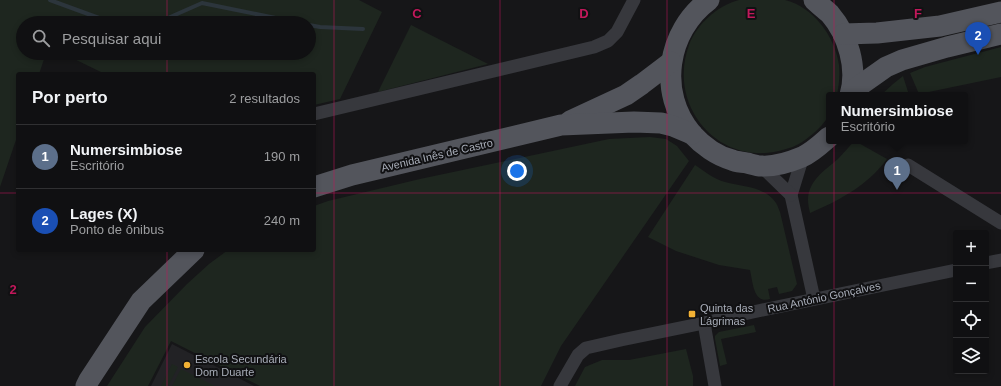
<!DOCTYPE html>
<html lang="pt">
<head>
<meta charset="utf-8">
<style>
	body { margin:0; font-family:Arial,sans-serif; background:#19191b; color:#f1f3f6 }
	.controls { position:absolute; right:12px; bottom:12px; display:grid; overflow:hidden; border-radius:4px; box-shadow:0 2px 6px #0003 }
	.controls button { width:36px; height:36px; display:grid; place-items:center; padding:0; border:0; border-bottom:1px solid #303032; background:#101012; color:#f1f3f6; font:20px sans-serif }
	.you { position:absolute; left:517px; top:171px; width:14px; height:14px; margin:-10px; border:3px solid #fff; border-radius:50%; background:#1a73e8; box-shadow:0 0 0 6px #1a73e833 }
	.badge { display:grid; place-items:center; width:26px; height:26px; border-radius:50%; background:#f2b134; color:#fff; font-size:13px; font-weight:700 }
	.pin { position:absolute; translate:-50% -33px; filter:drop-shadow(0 1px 2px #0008) }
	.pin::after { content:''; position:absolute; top:21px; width:14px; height:12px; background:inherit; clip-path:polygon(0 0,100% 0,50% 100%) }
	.popup { position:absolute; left:826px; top:92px; width:142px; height:52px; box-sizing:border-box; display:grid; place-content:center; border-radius:4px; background:#101012; filter:drop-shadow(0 1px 3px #0005); font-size:13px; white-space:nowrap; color:#9c9d9f }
	.popup b { font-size:15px; color:#f1f3f6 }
	.popup::after { content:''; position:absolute; left:50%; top:100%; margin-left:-8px; border:8px solid transparent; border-top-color:#101012 }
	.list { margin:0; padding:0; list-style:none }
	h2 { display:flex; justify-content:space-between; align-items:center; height:52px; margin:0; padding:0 16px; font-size:17px }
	h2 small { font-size:13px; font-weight:400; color:#9c9d9f }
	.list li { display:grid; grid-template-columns:26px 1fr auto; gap:12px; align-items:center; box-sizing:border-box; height:64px; padding:0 16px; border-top:1px solid #303032 }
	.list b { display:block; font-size:15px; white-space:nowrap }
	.list p { margin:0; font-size:13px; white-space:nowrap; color:#9c9d9f }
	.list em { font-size:13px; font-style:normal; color:#9c9d9f }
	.icon { flex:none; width:22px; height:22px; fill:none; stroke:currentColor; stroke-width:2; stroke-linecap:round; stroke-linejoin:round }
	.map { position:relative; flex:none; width:1001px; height:386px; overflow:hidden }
	.search { position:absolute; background:#101012; box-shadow:0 2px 6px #0003; left:16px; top:16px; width:300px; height:44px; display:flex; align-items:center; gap:10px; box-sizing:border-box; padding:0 14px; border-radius:22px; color:#9c9d9f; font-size:15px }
	.panel { position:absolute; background:#101012; box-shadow:0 2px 6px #0003; left:16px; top:72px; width:300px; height:180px; border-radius:4px }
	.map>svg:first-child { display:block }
	.built { fill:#222225 }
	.green { fill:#1e261f }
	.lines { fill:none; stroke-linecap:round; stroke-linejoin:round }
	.stream { stroke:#2c353c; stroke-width:4 }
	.minor { stroke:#37383d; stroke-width:13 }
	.primary { stroke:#53555c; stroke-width:21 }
	.grid { fill:none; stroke:#c2185b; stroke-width:1; stroke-opacity:0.55 }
	.poi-dot { fill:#f2b134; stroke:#111113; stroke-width:1.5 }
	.labels { text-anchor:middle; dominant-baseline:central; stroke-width:4; stroke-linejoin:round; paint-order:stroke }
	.street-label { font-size:11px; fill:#a8adb8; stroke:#111113 }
	.poi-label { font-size:11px; fill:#a8adb8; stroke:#111113; text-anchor:start }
	.grid-label { font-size:13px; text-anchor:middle; font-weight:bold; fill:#c2185b; stroke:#111113; stroke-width:4; stroke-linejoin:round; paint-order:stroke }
</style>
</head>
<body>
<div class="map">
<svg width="1001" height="386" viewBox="0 0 1001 386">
	<rect width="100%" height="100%" fill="#161618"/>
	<path class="built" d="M172 344 254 386H151Z"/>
	<g class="green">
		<path d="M0 0H359L382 12 340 99 314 105V74H105L62 53H309V23H23V53H46L39 74H18V134L0 187Z"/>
		<path d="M739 0C749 0 759 0 769 0 774 0 780 0 785 0 813 7 835 36 839 65 840 75 839 85 837 95H829C829 101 830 108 829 113 828 120 816 132 810 136 803 142 795 147 786 149 722 170 666 108 689 45 697 24 717 6 739 0Z"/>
		<path d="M411 25 488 64 378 92Z"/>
		<path d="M1001 47V77L919 94 910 73 925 67Z"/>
		<path d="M903 76 909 95H881L893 84Z"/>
		<path d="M650 137 666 139 677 146 689 161 561 346 541 386H260L171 341 148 386H107L145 327 187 284 209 264 228 250H314V206L328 201 420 179 609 139Z"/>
		<path d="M855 141 887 159C867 186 840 200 810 213 809 209 808 204 808 200 808 181 825 170 838 159 844 153 849 146 855 141Z"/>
		<path d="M695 165C704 171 714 179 725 182 743 187 764 186 776 203 778 206 779 210 780 212L797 284 792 291 779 294 777 287 768 289 770 299C753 304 753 282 750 270L719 265 676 251 648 237Z"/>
		<path d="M754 325 756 332 721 339 727 364 720 366 715 339V336L719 332Z"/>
		<path d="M686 349 693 376V386H575L585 367 602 360H629Z"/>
		<path d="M172 364 178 367 168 386H161Z"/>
		<path d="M181 369 215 386H172Z"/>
	</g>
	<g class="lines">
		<g class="stream">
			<path d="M50 0 99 18 117 23"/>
			<path d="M150 23 168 18 202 3 300 23"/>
			<path d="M309 25 320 27 363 29"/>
		</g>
		<g class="minor">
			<path d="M314 114 594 47 608 41 617 32 634 0"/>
			<path d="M803 156 791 195 814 299"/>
			<path d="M908 165 1001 223"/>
			<path d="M761 166 791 195"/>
			<path d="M986 263 1001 260"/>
			<path d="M704 323 715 386"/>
			<path d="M560 386 578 355 586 348 621 340 704 323 753 312 956 270"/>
		</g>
		<g class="primary">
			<path d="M709 0C667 31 657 93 692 134 702 145 717 156 732 160 736 162 742 162 747 163 751 164 757 166 761 166 775 167 790 162 802 157 813 152 821 144 829 137"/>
			<path d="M814 0C819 5 825 9 830 14 848 35 858 68 850 95"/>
			<path d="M843 34 877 33 940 26 1001 12"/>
			<path d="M852 91 886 67 902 60 947 47 1001 34"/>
			<path d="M570 121 626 95 642 84 671 62"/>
			<path d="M314 187 352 175 561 125 634 122 661 123 673 126 692 134"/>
			<path d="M86 386 89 380 141 301 194 250"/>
		</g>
	</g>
	<path class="grid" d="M167 0V23M334 0V386M500 0V386M667 0V386M834 0V386M167 53V74M0 193H18M314 193H1001M167 250V386"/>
	<g class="poi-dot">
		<rect x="688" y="310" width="8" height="8" rx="2"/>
		<circle cx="187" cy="365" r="4"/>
	</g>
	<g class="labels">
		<g class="street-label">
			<text transform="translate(437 155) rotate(-13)">Avenida Inês de Castro</text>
			<text transform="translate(824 297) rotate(-12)">Rua António Gonçalves</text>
		</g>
		<g class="poi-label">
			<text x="700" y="308">Quinta das<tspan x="700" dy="13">Lágrimas</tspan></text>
			<text x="195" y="359">Escola Secundária<tspan x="195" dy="13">Dom Duarte</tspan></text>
		</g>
	</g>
	<g class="grid-label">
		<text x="417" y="18">C</text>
		<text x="584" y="18">D</text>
		<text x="751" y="18">E</text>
		<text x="918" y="18">F</text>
		<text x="13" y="294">2</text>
	</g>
</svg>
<div class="controls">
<button>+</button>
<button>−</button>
<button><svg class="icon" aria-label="locate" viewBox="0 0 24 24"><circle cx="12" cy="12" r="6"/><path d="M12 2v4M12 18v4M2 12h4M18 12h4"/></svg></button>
<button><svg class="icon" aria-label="layers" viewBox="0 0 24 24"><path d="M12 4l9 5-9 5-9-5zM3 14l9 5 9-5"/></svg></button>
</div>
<div class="you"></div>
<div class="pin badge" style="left:897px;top:190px;background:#5c6f8a">1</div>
<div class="popup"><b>Numersimbiose</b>Escritório</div>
<div class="pin badge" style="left:978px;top:55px;background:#1a4fb4">2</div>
<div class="search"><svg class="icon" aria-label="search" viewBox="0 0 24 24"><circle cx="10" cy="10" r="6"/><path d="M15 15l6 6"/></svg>Pesquisar aqui</div>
<section class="panel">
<h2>Por perto<small>2 resultados</small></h2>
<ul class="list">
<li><span class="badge" style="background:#5c6f8a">1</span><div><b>Numersimbiose</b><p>Escritório</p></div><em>190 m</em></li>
<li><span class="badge" style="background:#1a4fb4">2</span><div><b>Lages (X)</b><p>Ponto de ônibus</p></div><em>240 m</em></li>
</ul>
</section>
</div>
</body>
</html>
